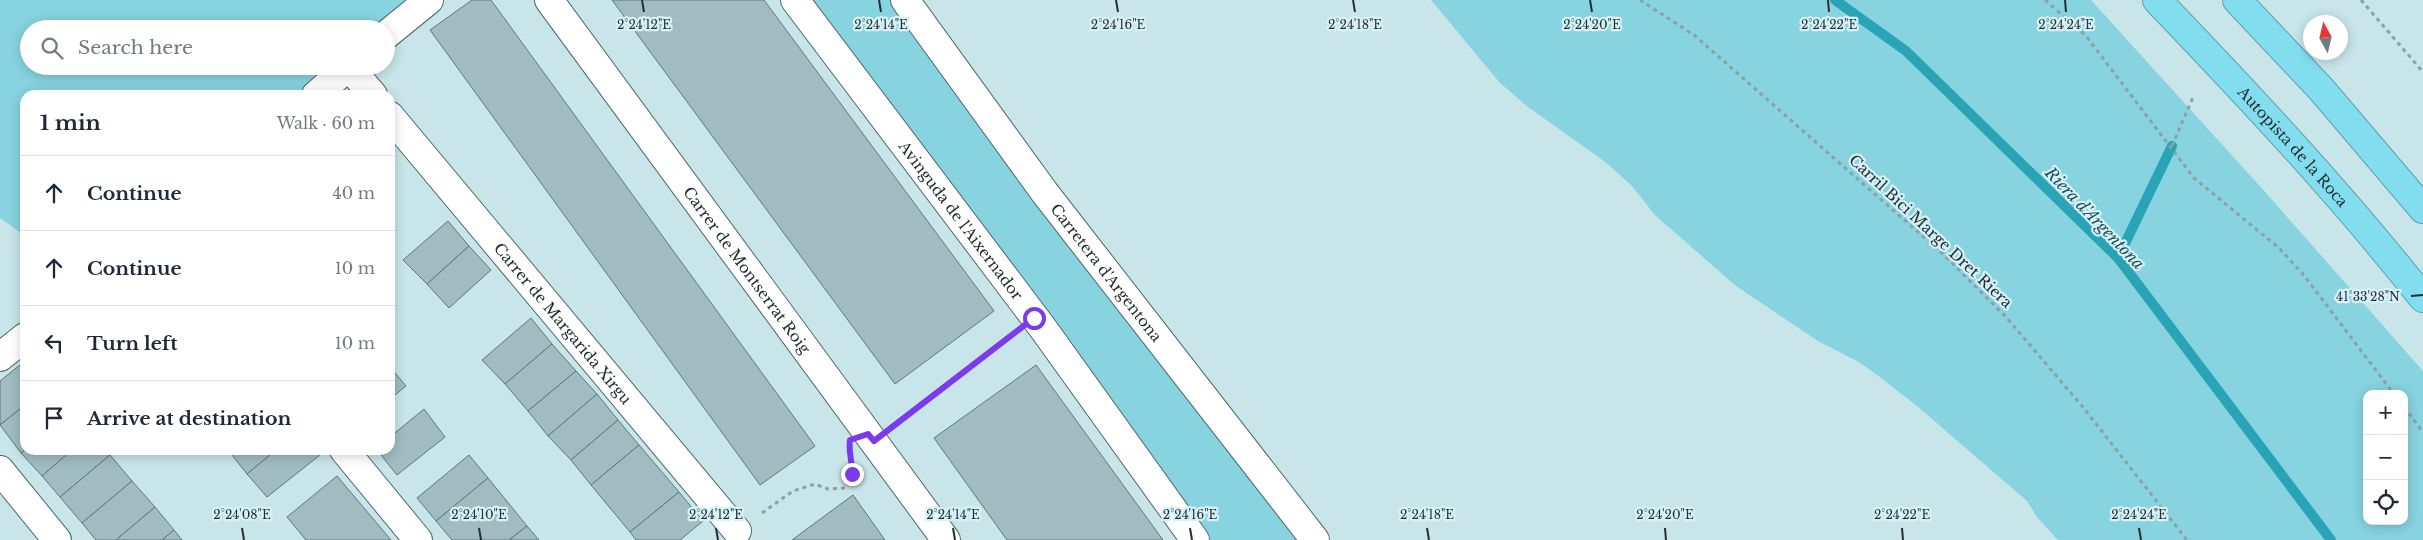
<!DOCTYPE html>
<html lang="en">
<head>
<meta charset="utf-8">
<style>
	body { margin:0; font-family:"Libre Baskerville",serif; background:#f6f6f7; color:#1f2937 }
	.controls { position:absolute; right:15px; bottom:15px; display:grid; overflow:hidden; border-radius:10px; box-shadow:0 2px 12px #0003 }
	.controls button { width:45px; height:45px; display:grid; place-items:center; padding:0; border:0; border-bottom:1px solid #e0e1e3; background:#fff; color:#1f2937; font:25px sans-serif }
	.compass { position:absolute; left:2303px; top:15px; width:45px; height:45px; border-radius:50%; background:#fff; box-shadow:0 2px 12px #0003; rotate:352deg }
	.stop { position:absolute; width:15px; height:15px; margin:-11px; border:4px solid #7c3aed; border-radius:50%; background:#fff }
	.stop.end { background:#7c3aed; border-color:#fff; box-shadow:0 1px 5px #0008 }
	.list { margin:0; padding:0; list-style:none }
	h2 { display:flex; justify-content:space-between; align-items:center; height:65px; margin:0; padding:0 20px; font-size:21px }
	h2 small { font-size:16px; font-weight:400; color:#747a83 }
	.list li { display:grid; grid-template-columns:32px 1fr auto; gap:15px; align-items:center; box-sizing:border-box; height:75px; padding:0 20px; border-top:1px solid #e0e1e3 }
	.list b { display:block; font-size:19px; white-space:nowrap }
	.list em { font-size:16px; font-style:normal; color:#747a83 }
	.icon { flex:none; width:28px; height:28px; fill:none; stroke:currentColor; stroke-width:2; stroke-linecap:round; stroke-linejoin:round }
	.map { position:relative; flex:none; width:2423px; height:540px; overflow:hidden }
	.search { position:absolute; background:#fff; box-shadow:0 2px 12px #0003; left:20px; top:20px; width:375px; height:55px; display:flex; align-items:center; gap:12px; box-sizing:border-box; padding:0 18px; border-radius:28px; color:#747a83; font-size:19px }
	.panel { position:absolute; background:#fff; box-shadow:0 2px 12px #0003; left:20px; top:90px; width:375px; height:365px; border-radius:15px }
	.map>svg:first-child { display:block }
	.green { fill:#87d3e0; fill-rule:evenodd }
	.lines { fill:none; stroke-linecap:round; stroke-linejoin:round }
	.stream { stroke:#29a4b6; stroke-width:10 }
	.building { fill:#a0bcc1; stroke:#5e787d }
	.minor-casing { stroke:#4e676c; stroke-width:30 }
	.highway-casing { stroke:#61a1ac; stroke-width:30 }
	.path { stroke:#8ba1a5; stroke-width:3; stroke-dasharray:4 4; stroke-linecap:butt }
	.minor { stroke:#fff; stroke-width:28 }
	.highway { stroke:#82deee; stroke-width:28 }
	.route { stroke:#7c3aed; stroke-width:6 }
	.ticks { fill:none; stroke:#242f31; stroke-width:2 }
	.labels { text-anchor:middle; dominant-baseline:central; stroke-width:4.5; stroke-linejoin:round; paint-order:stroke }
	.street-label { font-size:15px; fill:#242f31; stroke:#d5f2f8 }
	.water-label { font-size:16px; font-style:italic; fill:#1a4c54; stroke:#d5f2f8 }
	.ticks-label { font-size:12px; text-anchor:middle; fill:#242f31; stroke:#d5f2f8; stroke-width:4.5; stroke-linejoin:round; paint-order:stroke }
</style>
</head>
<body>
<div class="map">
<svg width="2423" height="540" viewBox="0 0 2423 540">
	<rect width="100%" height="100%" fill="#c8e5ea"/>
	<g class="green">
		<path d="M0 0H410L378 29H29V66H335L302 95H25V236L0 218Z"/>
		<path d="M805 0H891L1300 540H1209Z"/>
		<path d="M1431 0H2091L2266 193 2423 371V540H2058L2037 517 2027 501 1917 406 1872 371 1857 361 1818 341 1736 286 1655 215 1631 185 1604 161 1528 107 1500 83ZM2367 394H2404V521H2367Z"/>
	</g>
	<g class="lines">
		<g class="stream">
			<path d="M1835 0 1906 51 2118 258 2331 540"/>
			<path d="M2118 258 2172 146"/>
		</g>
	</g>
	<g class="building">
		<path d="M472 0H491L815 446 760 485 430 30Z"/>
		<path d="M612 0H764L994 311 895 384Z"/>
		<path d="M448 221 469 246 427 284 403 260Z"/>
		<path d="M469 246 491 270 449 308 427 284Z"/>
		<path d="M531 318 552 344 505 384 482 360Z"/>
		<path d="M552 344 576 371 528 411 505 384Z"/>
		<path d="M25 361V405L0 425V381Z"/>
		<path d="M1036 365 1163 540H1007L934 438Z"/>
		<path d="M390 367 406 386 390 399Z"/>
		<path d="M576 371 597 394 548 436 528 411Z"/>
		<path d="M597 394 618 420 571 460 548 436Z"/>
		<path d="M25 405V450L21 453 0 425Z"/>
		<path d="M424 409 445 437 397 475 377 450H390V437Z"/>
		<path d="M618 420 639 445 591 485 571 460Z"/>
		<path d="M639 445 679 492 630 532 591 485Z"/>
		<path d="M25 450H72L42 476 21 453Z"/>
		<path d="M72 450H106L110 455 60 497 42 476Z"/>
		<path d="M228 450H276L247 474Z"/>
		<path d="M276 450H315L320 455 267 497 247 474Z"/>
		<path d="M110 455 132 481 82 523 60 497Z"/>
		<path d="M469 455 488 478 436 521 417 498Z"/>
		<path d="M337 476 391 540H306L287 517Z"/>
		<path d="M488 478 527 526 509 540H452L436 521Z"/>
		<path d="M132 481 155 507 116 540H96L82 523Z"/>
		<path d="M679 492 703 521 680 540H636L630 532Z"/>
		<path d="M853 495 885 540H792Z"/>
		<path d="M155 507 174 530 162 540H116Z"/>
		<path d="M527 526 539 540H509Z"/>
		<path d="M174 530 182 540H162Z"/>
	</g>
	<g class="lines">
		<g class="minor-casing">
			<g id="minor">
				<path id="s1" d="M549 0 946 540"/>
				<path id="s2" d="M795 0 1042 327 1195 540"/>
				<path id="s3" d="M905 0 1045 193 1315 540"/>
				<path d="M386 35 429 0"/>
				<path d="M349 67 373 95"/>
				<path d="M316 95 349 66"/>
				<path id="s4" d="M390 116 737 531"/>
				<path d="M0 357 25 337"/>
				<path d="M344 450 418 540"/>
				<path d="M0 470 57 540"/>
			</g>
		</g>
		<g class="highway-casing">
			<g id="highway">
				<path id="s5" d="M2157 0C2249 96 2340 193 2423 298"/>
				<path d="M2237 0 2321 89 2423 209"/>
			</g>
		</g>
		<g class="path">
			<path d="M1640 0 1694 35 1944 255 2006 317 2082 406 2187 540"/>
			<path d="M2045 0 2086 36 2194 178 2279 248 2302 273 2394 394"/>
			<path d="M2361 0 2423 72"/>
			<path d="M2172 146 2194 95"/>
			<path d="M2404 407 2423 432"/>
			<path d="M898 422 1010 336"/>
			<path d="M762 513 793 491 815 484 828 489 846 488 853 467"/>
		</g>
		<use href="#minor" class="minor"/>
		<use href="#highway" class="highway"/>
	</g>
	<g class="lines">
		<path class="route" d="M852 474C853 462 848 453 850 440L868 434 874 441 1034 318"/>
	</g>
	<path class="ticks" d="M642 0 644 12M879 0 881 12M1116 0 1118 12M1353 0 1355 12M1590 0 1592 12M1828 0 1829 12M2065 0 2066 12M2411 296 2423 295M242 528 244 540M479 528 481 540M716 528 718 540M953 528 955 540M1190 528 1192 540M1427 528 1429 540M1665 528 1666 540M1902 528 1903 540M2139 528 2141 540"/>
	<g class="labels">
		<g class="street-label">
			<text stroke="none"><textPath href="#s5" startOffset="200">Autopista de la Roca</textPath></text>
			<text stroke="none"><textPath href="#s2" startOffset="276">Avinguda de l'Aixernador</textPath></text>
			<text transform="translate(1931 231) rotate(43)">Carril Bici Marge Dret Riera</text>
			<text stroke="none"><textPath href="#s1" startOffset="335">Carrer de Montserrat Roig</textPath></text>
			<text stroke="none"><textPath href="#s3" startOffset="339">Carretera d'Argentona</textPath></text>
			<text stroke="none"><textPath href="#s4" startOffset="270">Carrer de Margarida Xirgu</textPath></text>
		</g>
		<g class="water-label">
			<text transform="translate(2095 218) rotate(46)">Riera d'Argentona</text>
		</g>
	</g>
	<g class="ticks-label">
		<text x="644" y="29">2°24'12"E</text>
		<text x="881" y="29">2°24'14"E</text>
		<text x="1118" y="29">2°24'16"E</text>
		<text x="1355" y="29">2°24'18"E</text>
		<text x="1592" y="29">2°24'20"E</text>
		<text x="1829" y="29">2°24'22"E</text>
		<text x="2066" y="29">2°24'24"E</text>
		<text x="2368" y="301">41°33'28"N</text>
		<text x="242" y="519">2°24'08"E</text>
		<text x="479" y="519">2°24'10"E</text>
		<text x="716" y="519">2°24'12"E</text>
		<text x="953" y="519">2°24'14"E</text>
		<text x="1190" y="519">2°24'16"E</text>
		<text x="1427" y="519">2°24'18"E</text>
		<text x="1665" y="519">2°24'20"E</text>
		<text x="1902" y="519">2°24'22"E</text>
		<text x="2139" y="519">2°24'24"E</text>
	</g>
</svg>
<div class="controls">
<button>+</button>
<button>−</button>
<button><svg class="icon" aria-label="locate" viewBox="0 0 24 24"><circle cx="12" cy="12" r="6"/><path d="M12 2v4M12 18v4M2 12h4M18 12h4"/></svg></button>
</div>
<svg class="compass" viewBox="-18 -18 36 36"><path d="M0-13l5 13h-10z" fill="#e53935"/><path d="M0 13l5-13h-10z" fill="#747a83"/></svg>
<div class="stop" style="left:1034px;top:318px"></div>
<div class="stop end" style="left:852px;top:474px"></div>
<div class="search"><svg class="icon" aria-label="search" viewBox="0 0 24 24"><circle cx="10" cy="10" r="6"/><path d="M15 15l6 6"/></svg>Search here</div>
<section class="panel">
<h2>1 min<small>Walk · 60 m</small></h2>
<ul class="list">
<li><svg class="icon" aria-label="ahead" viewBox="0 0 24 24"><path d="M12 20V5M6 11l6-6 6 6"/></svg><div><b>Continue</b></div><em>40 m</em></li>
<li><svg class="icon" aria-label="ahead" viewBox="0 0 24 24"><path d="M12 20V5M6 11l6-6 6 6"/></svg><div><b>Continue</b></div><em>10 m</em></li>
<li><svg class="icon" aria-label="left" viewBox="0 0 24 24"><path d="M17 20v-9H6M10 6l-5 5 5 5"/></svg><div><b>Turn left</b></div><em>10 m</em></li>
<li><svg class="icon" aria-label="arrive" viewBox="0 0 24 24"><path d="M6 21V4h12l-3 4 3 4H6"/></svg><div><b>Arrive at destination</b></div></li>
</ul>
</section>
</div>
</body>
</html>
